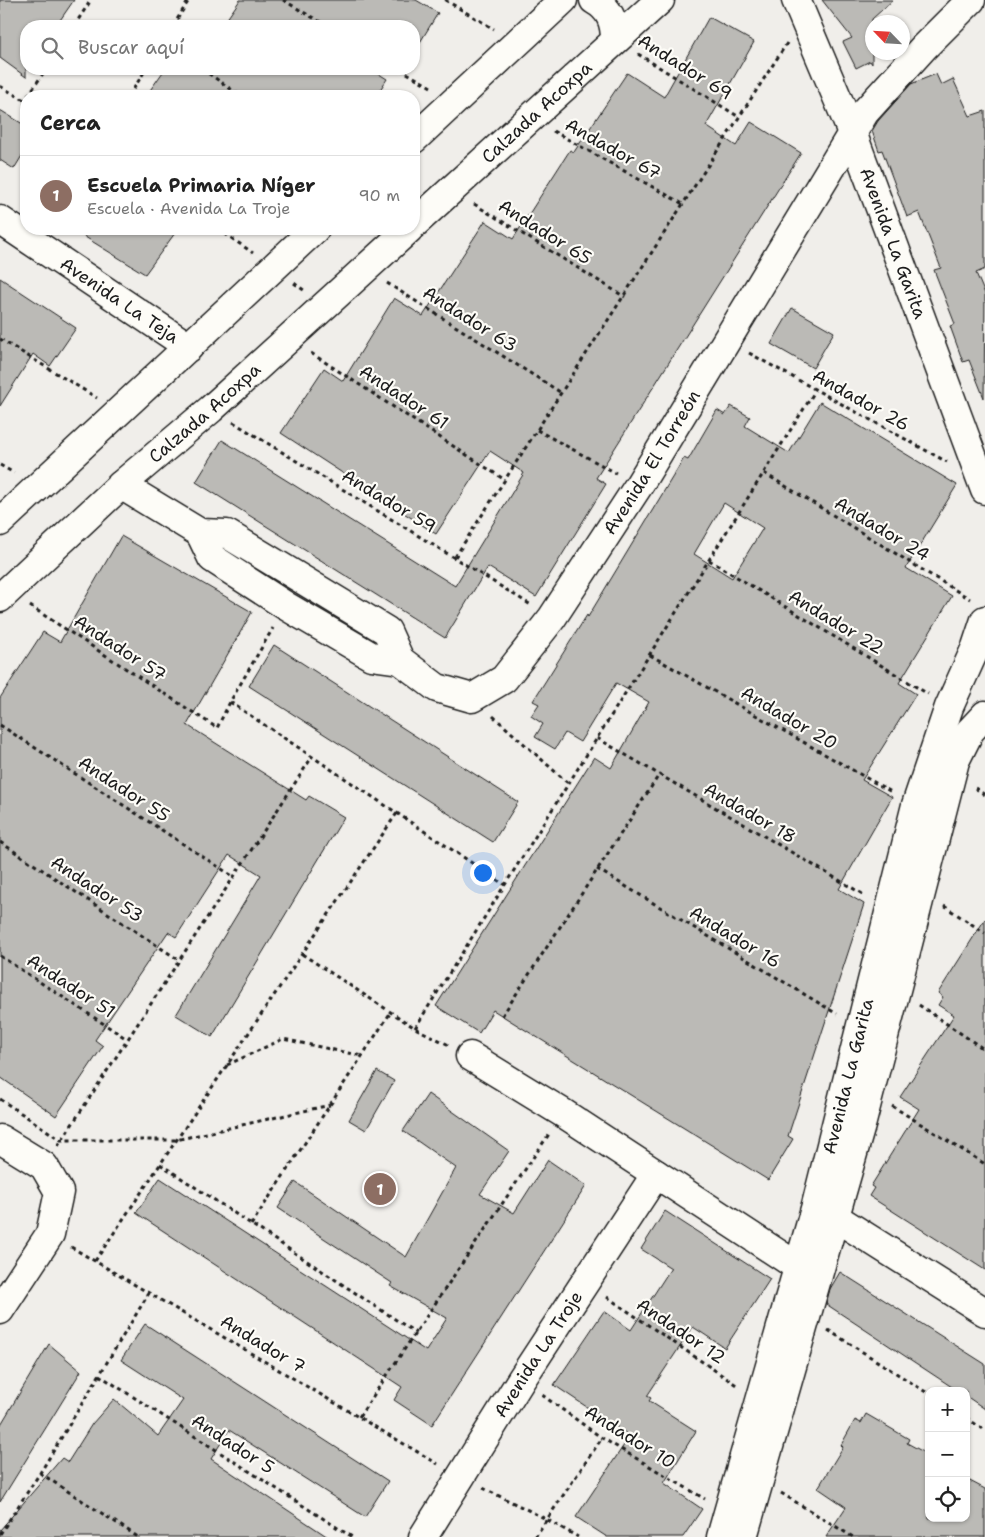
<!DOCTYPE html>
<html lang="es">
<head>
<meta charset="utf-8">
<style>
	body { margin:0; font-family:"Shantell Sans",sans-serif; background:#f2f2f2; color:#222 }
	.controls { position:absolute; right:15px; bottom:15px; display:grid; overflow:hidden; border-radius:10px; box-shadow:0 1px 4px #0004 }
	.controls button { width:45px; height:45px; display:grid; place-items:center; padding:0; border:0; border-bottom:1px solid #e0e0e0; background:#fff; color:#222; font:25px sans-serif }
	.compass { position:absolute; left:865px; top:15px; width:45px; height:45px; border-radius:50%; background:#fff; box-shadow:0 1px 4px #0004; rotate:295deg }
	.you { position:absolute; left:482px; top:872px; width:18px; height:18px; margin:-12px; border:4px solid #fff; border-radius:50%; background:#1a73e8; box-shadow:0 0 0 8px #1a73e833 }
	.badge { display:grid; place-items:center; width:32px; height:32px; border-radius:50%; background:#0f766e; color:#fff; font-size:16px; font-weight:700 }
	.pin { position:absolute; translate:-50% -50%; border:2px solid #fff; box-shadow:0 1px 5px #0006 }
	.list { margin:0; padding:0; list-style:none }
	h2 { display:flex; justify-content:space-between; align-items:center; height:65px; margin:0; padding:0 20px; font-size:21px }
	h2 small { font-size:16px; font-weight:400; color:#767676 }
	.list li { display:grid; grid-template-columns:32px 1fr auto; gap:15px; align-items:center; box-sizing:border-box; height:80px; padding:0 20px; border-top:1px solid #e0e0e0 }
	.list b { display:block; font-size:19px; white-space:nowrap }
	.list p { margin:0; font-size:16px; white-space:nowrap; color:#767676 }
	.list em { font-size:16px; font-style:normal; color:#767676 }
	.icon { flex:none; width:28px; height:28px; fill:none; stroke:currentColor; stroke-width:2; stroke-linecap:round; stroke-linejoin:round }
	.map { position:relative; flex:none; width:985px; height:1537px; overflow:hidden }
	.search { position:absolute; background:#fff; box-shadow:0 1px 4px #0004; left:20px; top:20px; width:400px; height:55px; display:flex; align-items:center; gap:12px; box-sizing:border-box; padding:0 18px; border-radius:20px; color:#767676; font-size:19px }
	.panel { position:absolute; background:#fff; box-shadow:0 1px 4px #0004; left:20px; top:90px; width:400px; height:145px; border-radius:20px }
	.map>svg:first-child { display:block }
	.building { fill:#bbbab6; stroke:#1c1c1c; fill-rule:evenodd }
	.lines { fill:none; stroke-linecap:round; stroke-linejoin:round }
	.minor-casing { stroke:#1c1c1c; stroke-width:31 }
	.major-casing { stroke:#1c1c1c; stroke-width:31 }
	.path { stroke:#1c1c1c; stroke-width:3; stroke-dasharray:4 4; stroke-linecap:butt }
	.minor { stroke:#fdfcf7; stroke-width:28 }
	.major { stroke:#fdfcf7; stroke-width:28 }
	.labels { text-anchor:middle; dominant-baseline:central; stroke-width:4.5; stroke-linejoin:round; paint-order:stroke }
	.street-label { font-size:18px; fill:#1c1c1c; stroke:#fdfcf7 }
</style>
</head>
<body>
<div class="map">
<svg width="985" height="1537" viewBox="0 0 985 1537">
	<rect width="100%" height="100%" fill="#f0eeea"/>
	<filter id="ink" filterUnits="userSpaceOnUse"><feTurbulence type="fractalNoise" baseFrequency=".02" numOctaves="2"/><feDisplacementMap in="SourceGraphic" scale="10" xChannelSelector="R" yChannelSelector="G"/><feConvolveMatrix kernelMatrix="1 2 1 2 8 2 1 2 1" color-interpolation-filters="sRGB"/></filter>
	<g filter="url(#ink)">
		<g class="building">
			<path d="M0 0H74L56 26H26V77L0 58Z"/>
			<path d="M240 0H416L438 13 414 52V26H222Z"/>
			<path d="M822 0H893L872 19V64L870 61 856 68 843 42 852 38Z"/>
			<path d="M709 17 754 42 706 126 736 146 751 122 801 153 596 478 606 484 536 597 488 567 445 638 196 482 222 440 455 586 524 473 490 451 436 534 281 433 324 368 343 381 394 298 423 316 485 221 513 239 570 150 574 152 627 73 664 97Z"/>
			<path d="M165 69H371L387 79 376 96H146Z"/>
			<path d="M936 74 941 85 953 79 970 116 985 111V269L976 273 985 294 984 398 969 360 963 362 950 326 955 324 934 270 941 268 919 212 907 217 882 150 879 151 872 131 878 121 911 84Z"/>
			<path d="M0 110 26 126V149L14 169 0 160Z"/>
			<path d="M72 229H178L145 274Z"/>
			<path d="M0 278 76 328 50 366 33 354 0 406Z"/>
			<path d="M792 308 834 332 813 368 771 344Z"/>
			<path d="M820 402 957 485 906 568 952 596 899 683 916 694 862 780 892 797 839 889 864 904 788 1136 793 1139 768 1180 493 1010 479 1033 436 1006 594 757 611 768 649 702 616 683 580 742 565 733 555 749 535 737 543 724 531 716 539 704 533 701 587 615 588 617 684 458 688 460 717 410 725 415 731 406 750 417 745 426 789 453ZM724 503 763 528 732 578 694 554Z"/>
			<path d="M121 536 252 612 187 725 306 800 309 796 344 817 212 1037 176 1015 261 875 229 855 176 937 168 932 95 1040 103 1046 56 1116 0 1077V698L43 632 60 642Z"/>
			<path d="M274 645 518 802 493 842 249 686Z"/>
			<path d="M985 919V1270L869 1196 874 1188 871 1186 919 1109 900 1097 954 1015 938 1005 943 997 938 993Z"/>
			<path d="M377 1071 394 1081 366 1130 349 1120Z"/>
			<path d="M428 1094 509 1151 480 1194 514 1213 548 1160 586 1186 432 1425 394 1400 402 1387 136 1213 160 1178 426 1351 447 1318 390 1286 392 1283 278 1208 295 1182 406 1257 456 1168 403 1131Z"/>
			<path d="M665 1211 770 1279 725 1348 693 1327 647 1396 651 1398 649 1401 696 1431 664 1483 702 1509 683 1537H607L576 1517 630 1436 554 1385 604 1311 631 1330 671 1268 641 1249Z"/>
			<path d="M840 1272 985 1364V1409L966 1396V1391H958L826 1304 830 1289Z"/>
			<path d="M145 1324 388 1481 365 1517 229 1430 211 1459 328 1537H0V1530L62 1458 68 1462 92 1424 114 1399 158 1436 183 1400 121 1360Z"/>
			<path d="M49 1344 81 1371 0 1502V1426Z"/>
			<path d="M866 1414 909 1439 907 1443 929 1455V1518H966V1479L985 1489V1537H826L846 1507 818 1488 843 1447 841 1445 855 1420 861 1423Z"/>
		</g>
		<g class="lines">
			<g class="minor-casing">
				<g id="minor">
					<path id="s1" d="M796 0 853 135 985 490"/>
					<path id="s2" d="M0 220 189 347"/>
					<path id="s3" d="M121 485 200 533 227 534 387 631 400 660 437 688 472 698 504 679 552 618 639 485 865 112 924 47 971 0"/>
					<path d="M200 533 212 558 286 606 371 656 400 660"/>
					<path d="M470 1056 563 1113 812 1276"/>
					<path d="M0 1139 44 1166 59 1192 50 1234 0 1310"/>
					<path d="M819 1207 985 1312"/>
					<path id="s4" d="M423 1537 521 1380 656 1174"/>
					<path id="s5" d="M721 1537 816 1205 916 805 949 707 976 647 985 620"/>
					<path d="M743 1537 862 1122 955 761 970 731 985 715"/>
				</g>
			</g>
			<g class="major-casing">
				<g id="major">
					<path d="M594 0C610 9 615 22 615 40"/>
					<path d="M414 139 563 0"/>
					<path id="s6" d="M414 224 660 0"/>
					<path d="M0 522 315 229"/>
					<path id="s7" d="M0 598 121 485 211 409 409 229"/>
				</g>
			</g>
			<g class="path">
				<path d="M283 0 327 26"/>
				<path d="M445 0 494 29"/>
				<path d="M74 26 91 0"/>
				<path d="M173 26 189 0"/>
				<path d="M638 54 739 117"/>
				<path d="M202 69 241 96"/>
				<path d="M400 69 431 87"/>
				<path d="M0 86 26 101"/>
				<path d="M28 96 46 69"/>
				<path d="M129 96 146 69"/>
				<path d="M553 131 683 204"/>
				<path d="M474 204 625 297"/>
				<path d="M218 229 253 253"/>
				<path d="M294 283 305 291"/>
				<path d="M387 283 560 392"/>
				<path d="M0 339 97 398"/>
				<path d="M311 353 505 480"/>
				<path d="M749 353 947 462"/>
				<path d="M233 422 531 605"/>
				<path d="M537 430 616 473"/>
				<path d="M0 465 14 473"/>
				<path d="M764 473 970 599"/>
				<path d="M455 557 787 43"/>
				<path d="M709 560 928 694"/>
				<path d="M30 606 217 728 230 702 273 628"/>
				<path d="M650 655 893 793"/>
				<path d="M230 702 505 885"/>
				<path d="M493 716 569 784"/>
				<path d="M0 725 234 877"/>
				<path d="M597 738 866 896"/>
				<path d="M975 788 985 795"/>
				<path d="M0 842 179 960"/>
				<path d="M597 869 837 1014"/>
				<path d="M944 906 985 933"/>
				<path d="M302 954 415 1028 449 1045"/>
				<path d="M0 956 127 1039"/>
				<path d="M919 1005 985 1050"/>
				<path d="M502 1016 659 775"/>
				<path d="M415 1028 815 391"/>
				<path d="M227 1065 283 1039 362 1056"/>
				<path d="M0 1099 61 1140H176L330 1105"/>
				<path d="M892 1106 985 1164"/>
				<path d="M58 1146 312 757"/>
				<path d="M160 1164 416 1333"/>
				<path d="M251 1225 391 1012"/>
				<path d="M71 1247 438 1464"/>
				<path d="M95 1261 397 813"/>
				<path d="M607 1297 738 1386"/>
				<path d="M828 1330 929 1394"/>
				<path d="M99 1375 352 1537"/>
				<path d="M542 1395 602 1438 705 1499"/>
				<path d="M359 1417 549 1134"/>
				<path d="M966 1418 985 1430"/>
				<path d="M40 1473 138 1537"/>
				<path d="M483 1488 546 1519 578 1537"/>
				<path d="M781 1493 853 1537"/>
				<path d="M0 1534 40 1473 149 1293"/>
				<path d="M535 1537 602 1438"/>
			</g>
			<use href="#minor" class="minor"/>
			<use href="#major" class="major"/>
		</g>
	</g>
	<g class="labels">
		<g class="street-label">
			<text transform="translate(685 67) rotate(32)">Andador 69</text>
			<text stroke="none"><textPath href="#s6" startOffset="166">Calzada Acoxpa</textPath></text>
			<text transform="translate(613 149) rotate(29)">Andador 67</text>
			<text transform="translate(545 232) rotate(32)">Andador 65</text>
			<text stroke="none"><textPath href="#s1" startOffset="262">Avenida La Garita</textPath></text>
			<text stroke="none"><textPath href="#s2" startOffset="144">Avenida La Teja</textPath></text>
			<text transform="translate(470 319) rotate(32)">Andador 63</text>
			<text transform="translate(404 397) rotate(33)">Andador 61</text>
			<text transform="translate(861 400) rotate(29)">Andador 26</text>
			<text stroke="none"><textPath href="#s7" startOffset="276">Calzada Acoxpa</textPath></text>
			<text stroke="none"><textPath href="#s3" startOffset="721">Avenida El Torreón</textPath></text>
			<text transform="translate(389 501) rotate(31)">Andador 59</text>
			<text transform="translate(882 529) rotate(31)">Andador 24</text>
			<text transform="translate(836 622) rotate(31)">Andador 22</text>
			<text transform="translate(120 648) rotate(33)">Andador 57</text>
			<text transform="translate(789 718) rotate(30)">Andador 20</text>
			<text transform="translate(124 789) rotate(33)">Andador 55</text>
			<text transform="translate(750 813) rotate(30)">Andador 18</text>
			<text transform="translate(97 889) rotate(33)">Andador 53</text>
			<text transform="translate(735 937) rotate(31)">Andador 16</text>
			<text transform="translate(71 986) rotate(33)">Andador 51</text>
			<text stroke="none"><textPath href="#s5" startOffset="478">Avenida La Garita</textPath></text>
			<text transform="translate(681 1331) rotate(34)">Andador 12</text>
			<text transform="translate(263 1344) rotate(31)">Andador 7</text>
			<text stroke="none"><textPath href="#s4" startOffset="216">Avenida La Troje</textPath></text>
			<text transform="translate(630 1437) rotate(32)">Andador 10</text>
			<text transform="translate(233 1444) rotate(33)">Andador 5</text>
		</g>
	</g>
</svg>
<div class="controls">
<button>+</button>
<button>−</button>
<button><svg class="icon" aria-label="locate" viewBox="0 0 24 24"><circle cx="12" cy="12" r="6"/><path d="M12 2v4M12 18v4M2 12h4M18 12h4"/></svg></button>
</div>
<svg class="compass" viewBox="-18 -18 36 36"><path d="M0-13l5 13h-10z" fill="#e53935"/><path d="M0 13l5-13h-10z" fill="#767676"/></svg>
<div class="you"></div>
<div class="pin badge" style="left:380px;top:1189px;background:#8d6e63">1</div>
<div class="search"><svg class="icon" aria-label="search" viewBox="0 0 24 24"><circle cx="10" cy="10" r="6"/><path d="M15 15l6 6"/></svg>Buscar aquí</div>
<section class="panel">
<h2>Cerca<small></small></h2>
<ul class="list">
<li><span class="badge" style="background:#8d6e63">1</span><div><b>Escuela Primaria Níger</b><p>Escuela · Avenida La Troje</p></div><em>90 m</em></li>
</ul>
</section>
</div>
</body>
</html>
